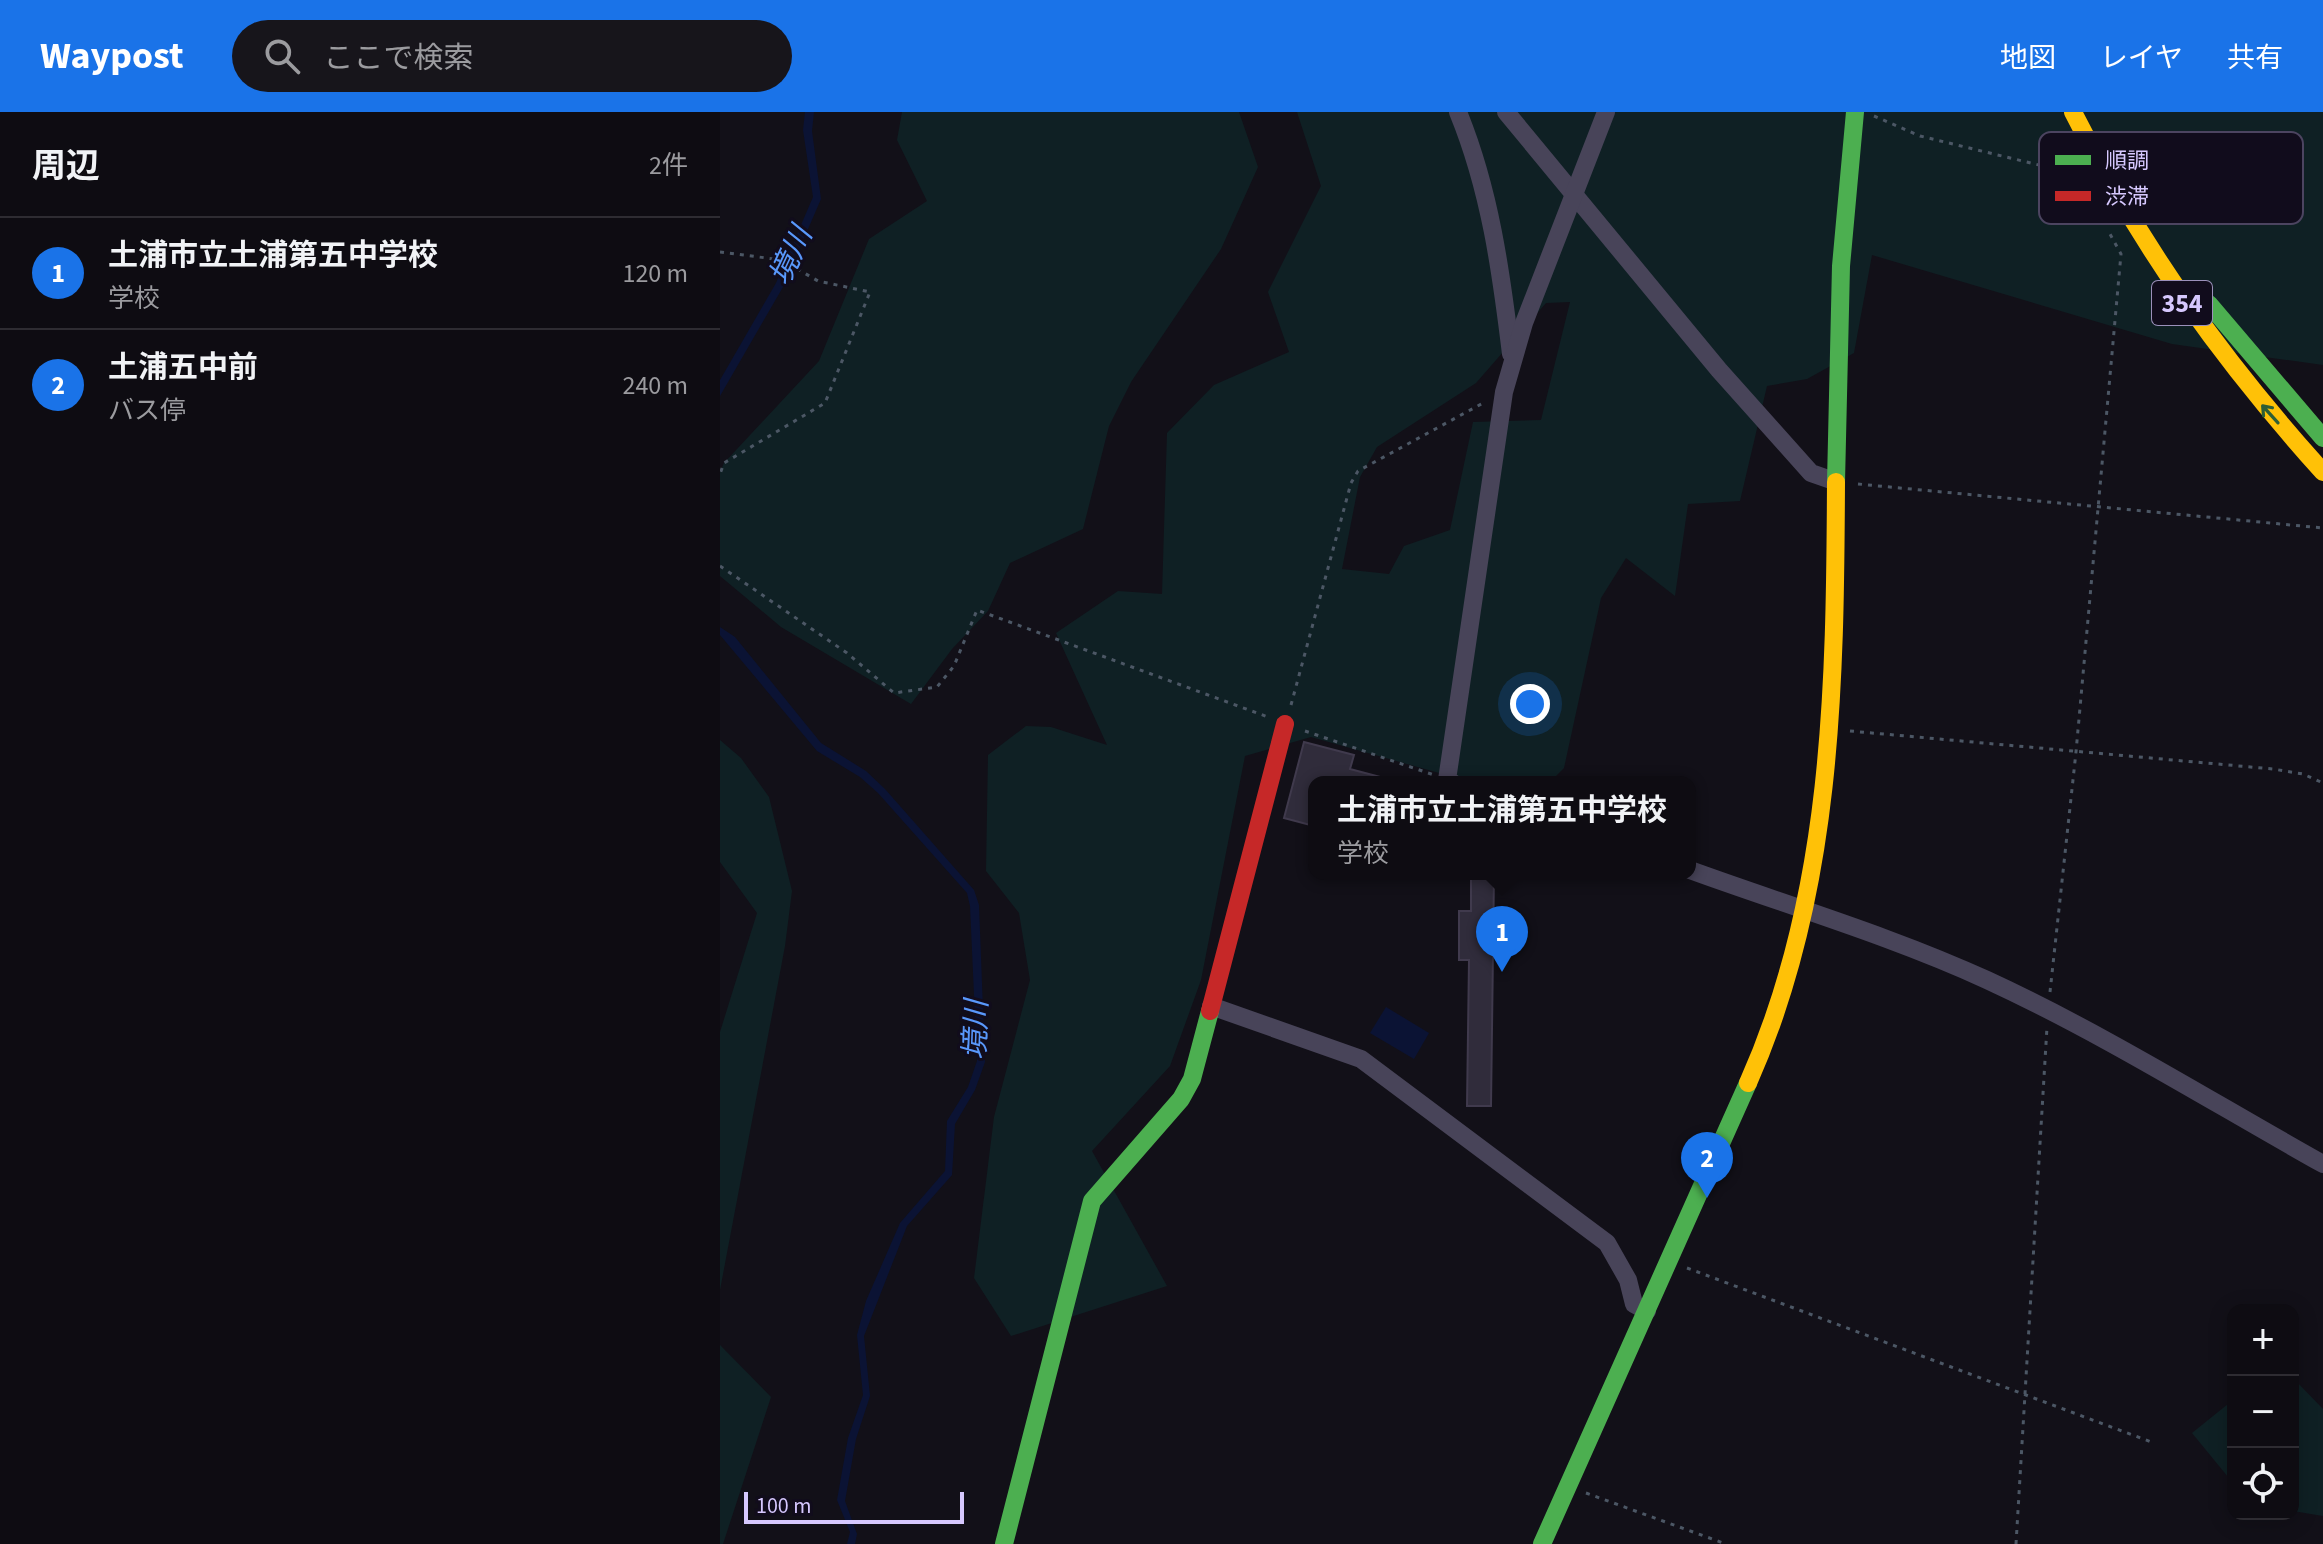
<!DOCTYPE html>
<html lang="ja">
<head>
<meta charset="utf-8">
<style>
	body { margin:0; font-family:"Source Sans 3","Noto Sans JP",sans-serif; background:#17151b; color:#f1f3f6 }
	.controls { position:absolute; right:24px; bottom:24px; display:grid; overflow:hidden; border-radius:16px; box-shadow:0 4px 20px #0003 }
	.controls button { width:72px; height:72px; display:grid; place-items:center; padding:0; border:0; border-bottom:2px solid #2e2c32; background:#0e0c12; color:#f1f3f6; font:40px sans-serif }
	.scale { position:absolute; left:24px; bottom:20px; width:220px; box-sizing:border-box; padding-left:8px; border:4px solid #d6c8fe; border-top:0; font-size:22px; line-height:28px; white-space:nowrap; color:#d6c8fe; -webkit-text-stroke:6px #110c1c; paint-order:stroke }
	.you { position:absolute; left:810px; top:592px; width:28px; height:28px; margin:-20px; border:6px solid #fff; border-radius:50%; background:#1a73e8; box-shadow:0 0 0 12px #1a73e833 }
	.badge { display:grid; place-items:center; width:52px; height:52px; border-radius:50%; background:#1a73e8; color:#fff; font-size:26px; font-weight:700 }
	.pin { position:absolute; translate:-50% -66px; filter:drop-shadow(0 2px 4px #0008) }
	.pin::after { content:''; position:absolute; top:42px; width:28px; height:24px; background:inherit; clip-path:polygon(0 0,100% 0,50% 100%) }
	.popup { position:absolute; left:588px; top:664px; width:388px; height:104px; box-sizing:border-box; display:grid; place-content:center; border-radius:16px; background:#0e0c12; filter:drop-shadow(0 2px 6px #0005); font-size:26px; white-space:nowrap; color:#9b9b9f }
	.popup b { font-size:30px; color:#f1f3f6 }
	.popup::after { content:''; position:absolute; left:50%; top:100%; margin-left:-16px; border:16px solid transparent; border-top-color:#0e0c12 }
	.list { margin:0; padding:0; list-style:none }
	h2 { display:flex; justify-content:space-between; align-items:center; height:104px; margin:0; padding:0 32px; font-size:34px }
	h2 small { font-size:26px; font-weight:400; color:#9b9b9f }
	.list li { display:grid; grid-template-columns:52px 1fr auto; gap:24px; align-items:center; box-sizing:border-box; height:112px; padding:0 32px; border-top:2px solid #2e2c32 }
	.list b { display:block; font-size:30px; white-space:nowrap }
	.list p { margin:0; font-size:26px; white-space:nowrap; color:#9b9b9f }
	.list em { font-size:26px; font-style:normal; color:#9b9b9f }
	.icon { flex:none; width:44px; height:44px; fill:none; stroke:currentColor; stroke-width:2; stroke-linecap:round; stroke-linejoin:round }
	.map { position:relative; flex:none; width:1603px; height:1432px; overflow:hidden }
	header { display:flex; align-items:center; gap:48px; box-sizing:border-box; height:112px; padding:0 40px; background:#1a73e8; color:#fff }
	header strong { font-size:38px }
	nav { display:flex; gap:44px; margin-inline-start:auto; font-size:28px }
	.search { width:560px; height:72px; background:#17151b; display:flex; align-items:center; gap:20px; box-sizing:border-box; padding:0 28px; border-radius:44px; color:#9b9b9f; font-size:30px }
	main { display:flex }
	aside { flex:1; background:#0e0c12 }
	.map>svg:first-child { display:block }
	.green { fill:#0f2024; fill-rule:evenodd }
	.water { fill:#0b1334 }
	.building { fill:#302c3b; stroke:#403a4d; stroke-width:2 }
	.lines { fill:none; stroke-linecap:round; stroke-linejoin:round }
	.path { stroke:#4c5765; stroke-width:3; stroke-dasharray:4 6; stroke-linecap:butt }
	.street { stroke:#484459; stroke-width:18 }
	.fast { stroke:#4caf50; stroke-width:18 }
	.slow { stroke:#ffc107; stroke-width:18 }
	.jam { stroke:#c62828; stroke-width:18 }
	.oneway { stroke:#2e5e36 }
	.labels { text-anchor:middle; dominant-baseline:central; stroke-width:6; stroke-linejoin:round; paint-order:stroke }
	.shield { fill:#110c1c; stroke:#9b90ba; stroke-width:2 }
	.shield-label { font-size:26px; font-weight:bold; fill:#d6c8fe }
	.water-label { font-size:30px; font-style:italic; fill:#5998fb; stroke:#110c1c }
	.key { fill:#110c1c; stroke:#4c4460; stroke-width:2 }
	.key-label { font-size:22px; fill:#d6c8fe }
</style>
</head>
<body>
<header>
<strong>Waypost</strong>
<div class="search"><svg class="icon" aria-label="search" viewBox="0 0 24 24"><circle cx="10" cy="10" r="6"/><path d="M15 15l6 6"/></svg>ここで検索</div>
<nav><a>地図</a><a>レイヤ</a><a>共有</a></nav>
</header>
<main>
<aside>
<h2>周辺<small>2件</small></h2>
<ul class="list">
<li><span class="badge">1</span><div><b>土浦市立土浦第五中学校</b><p>学校</p></div><em>120 m</em></li>
<li><span class="badge">2</span><div><b>土浦五中前</b><p>バス停</p></div><em>240 m</em></li>
</ul>
</aside>
<div class="map">
<svg width="1603" height="1432" viewBox="0 0 1603 1432">
	<rect width="100%" height="100%" fill="#121018"/>
	<g class="green">
		<path d="M182 0H519L538 55 501 137 411 270 389 314 363 417 290 451 268 499 232 537 191 592 61 515 0 464V360L4 351 99 249 149 127 207 89 177 28Z"/>
		<path d="M577 0H1603V253L1452 232 1152 143 1134 241 1087 267 1047 274 1020 389 968 392 955 484 906 446 881 486 844 656 830 670H751L591 625 525 644 481 868 450 954 372 1039 447 1174 291 1224 254 1166 274 1005 310 868 299 801 266 759 268 643 306 614 331 615 387 633 336 521 398 479 442 482 447 321 494 273 569 240 548 180 601 74ZM850 190 821 308 753 310 730 418 684 434 669 462 622 457 640 365 657 335 756 271 826 191Z"/>
		<path d="M0 628 21 646 49 685 72 779 65 834 0 1178V920L37 801 0 750Z"/>
		<path d="M0 1233 51 1285 3 1432H0Z"/>
		<path d="M1573 1266 1603 1297V1404L1573 1399Z"/>
		<path d="M1513 1288V1371L1472 1321Z"/>
	</g>
	<g class="water">
		<path d="M85 0H94L92 19 101 87 63 175 0 284V268L56 171 93 85 83 18Z"/>
		<path d="M0 515 15 525 101 631 146 659 165 677 254 778 259 793 265 950 255 978 235 1012 232 1063 187 1114 144 1224 150 1284 136 1327 125 1389 137 1422 135 1432H127L130 1420 117 1388 128 1326 143 1283 137 1223 146 1189 180 1111 225 1059 227 1009 248 975 257 949 250 794 247 781 158 681 140 665 97 639 0 523Z"/>
		<path d="M666 895 709 921 694 947 650 921Z"/>
	</g>
	<g class="building">
		<path d="M584 630 634 643 630 657 664 666 663 670H594V714L564 706Z"/>
		<path d="M751 762H774L771 994H747L749 848H739V799H751Z"/>
	</g>
	<g class="lines">
		<g class="path">
			<path d="M1154 4 1200 24 1323 54 1367 80"/>
			<path d="M0 140 62 148 98 169 150 180 105 291 4 351 0 362"/>
			<path d="M1138 372 1603 416"/>
			<path d="M0 454 127 541 174 581 217 575 234 554 257 498 548 605"/>
			<path d="M571 593 631 371 638 359 765 290"/>
			<path d="M585 619 714 663"/>
			<path d="M1130 619 1553 657 1583 662 1603 671"/>
			<path d="M1330 880 1356 640 1401 142 1390 122"/>
			<path d="M967 1156 1434 1331"/>
			<path d="M866 1381 1006 1432"/>
			<path d="M1296 1432 1327 915"/>
		</g>
		<g class="street">
			<path d="M738 0C770 78 781 159 791 242"/>
			<path d="M786 0 999 258 1091 361 1114 369"/>
			<path d="M732 670 727 668 784 280 804 211 886 0"/>
			<path d="M970 758C1069 794 1171 824 1267 868 1382 921 1492 990 1603 1052"/>
			<path d="M491 894 641 947 887 1131 908 1168 914 1192 927 1199"/>
		</g>
		<g class="fast">
			<path d="M1489 192 1603 326"/>
			<path d="M1116 370 1121 154 1135 0"/>
			<path d="M284 1432 372 1089 461 987 472 967 490 899"/>
			<path d="M822 1432 1028 971"/>
		</g>
		<g class="slow">
			<path d="M1353 0C1420 134 1503 249 1603 360"/>
			<path d="M1028 971C1113 781 1115 573 1116 370"/>
		</g>
		<path class="jam" d="M490 899 565 612"/>
	</g>
	<defs><path id="oneway-shaft" d="M-6 0H5M1.5-3L5.5 0L1.5 3" fill="none" stroke-width="1.6" stroke-linecap="round" stroke-linejoin="round" transform="scale(2)"/></defs>
	<use class="oneway" href="#oneway-shaft" transform="translate(1550 302) rotate(-132)"/>
	<g class="labels">
		<rect class="shield" x="1432" y="169" width="60" height="44" rx="6"/>
		<g class="shield-label">
			<text x="1462" y="191">354</text>
		</g>
		<g class="water-label">
			<text transform="translate(71 144) rotate(-65)">境川</text>
			<text transform="translate(256 918) rotate(-88)">境川</text>
		</g>
	</g>
	<rect x="1319" y="20" width="264" height="92" rx="12" class="key"/>
	<rect x="1335" y="43" width="36" height="10" fill="#4caf50"/>
	<rect x="1335" y="79" width="36" height="10" fill="#c62828"/>
	<g class="key-label">
		<text x="1385" y="56">順調</text>
		<text x="1385" y="92">渋滞</text>
	</g>
</svg>
<div class="controls">
<button>+</button>
<button>−</button>
<button><svg class="icon" aria-label="locate" viewBox="0 0 24 24"><circle cx="12" cy="12" r="6"/><path d="M12 2v4M12 18v4M2 12h4M18 12h4"/></svg></button>
</div>
<div class="scale">100 m</div>
<div class="you"></div>
<div class="pin badge" style="left:782px;top:860px">1</div>
<div class="popup"><b>土浦市立土浦第五中学校</b>学校</div>
<div class="pin badge" style="left:987px;top:1086px">2</div>
</div>
</main>
</body>
</html>
